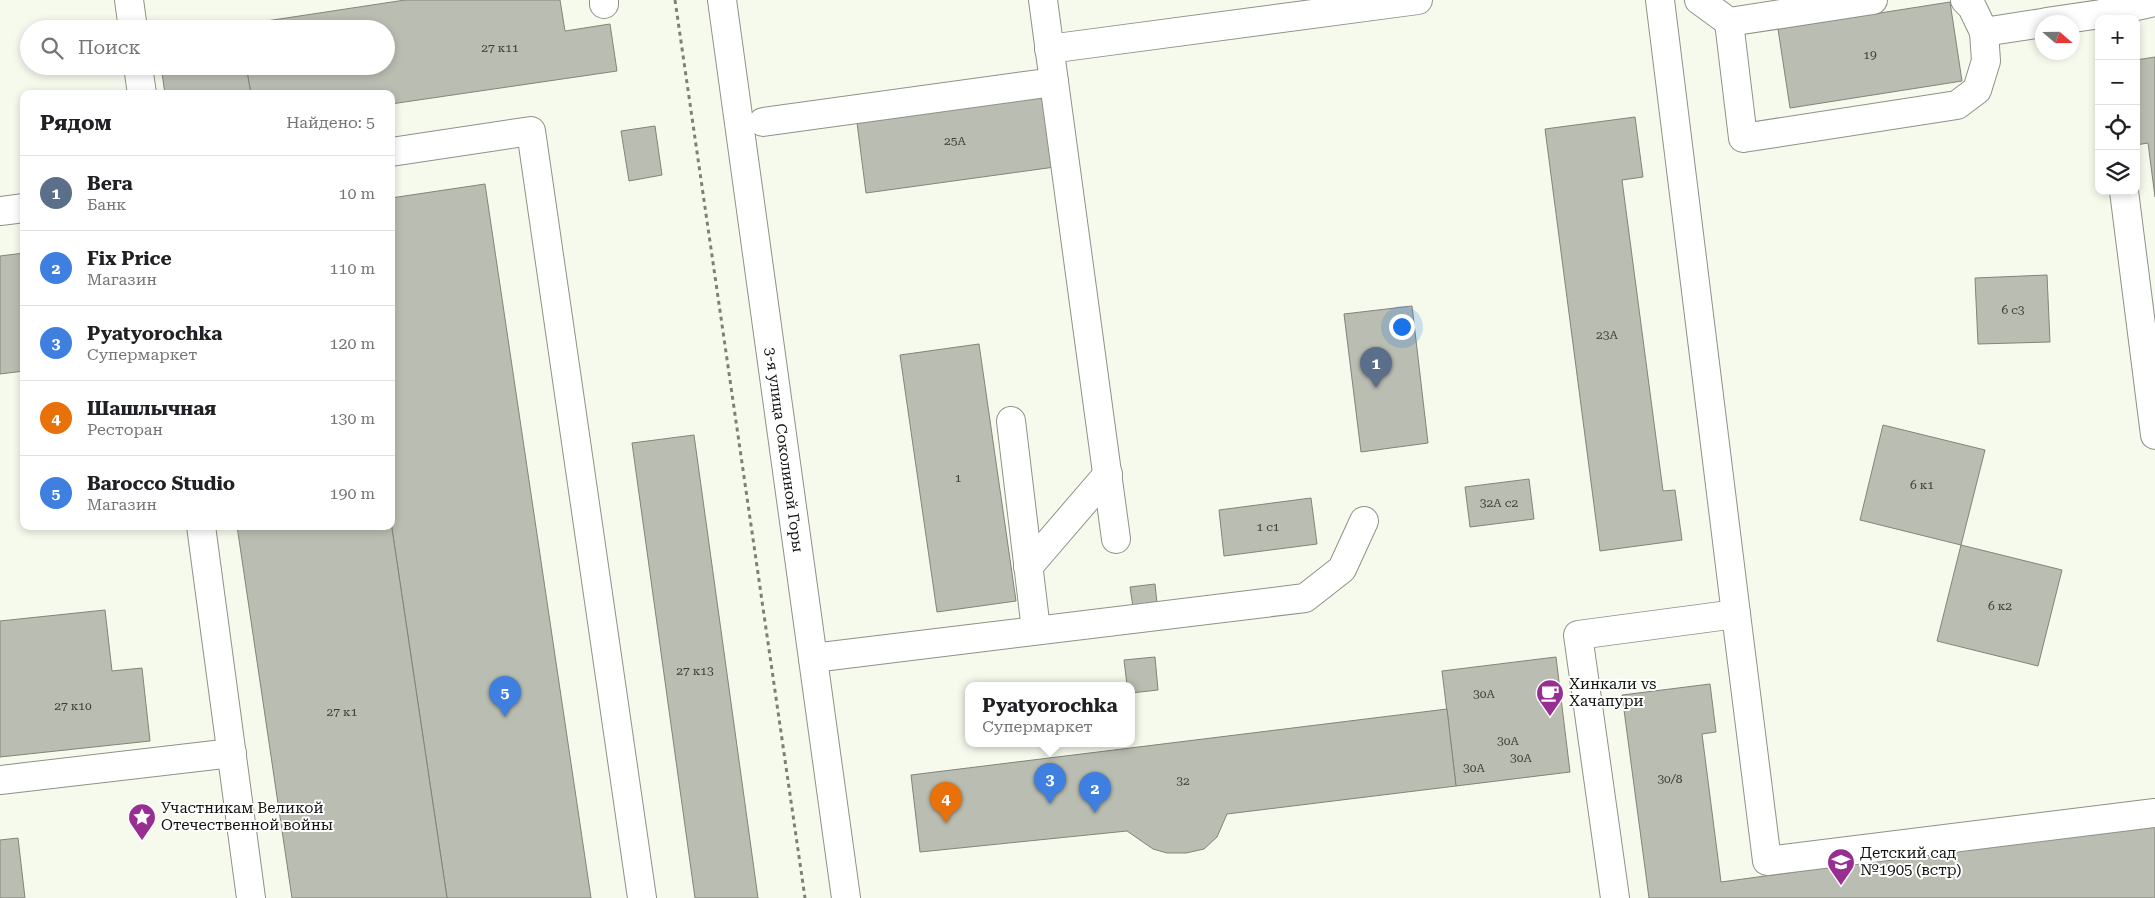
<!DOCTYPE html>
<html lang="ru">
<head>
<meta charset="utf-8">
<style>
	body { margin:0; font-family:"Roboto Serif",serif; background:#f2f2f2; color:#202124 }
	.controls { position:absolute; right:15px; top:15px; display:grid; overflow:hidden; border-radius:10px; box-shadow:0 2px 8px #0003 }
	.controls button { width:45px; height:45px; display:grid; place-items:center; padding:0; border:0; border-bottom:1px solid #e0e0e0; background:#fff; color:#202124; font:25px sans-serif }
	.compass { position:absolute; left:2035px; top:15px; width:45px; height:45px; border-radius:50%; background:#fff; box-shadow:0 2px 8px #0003; rotate:110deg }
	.you { position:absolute; left:1401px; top:326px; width:18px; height:18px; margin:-12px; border:4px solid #fff; border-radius:50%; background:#1a73e8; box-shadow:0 0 0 8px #1a73e833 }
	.badge { display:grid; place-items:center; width:32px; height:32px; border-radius:50%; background:#2563eb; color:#fff; font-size:16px; font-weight:700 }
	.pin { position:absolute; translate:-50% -41px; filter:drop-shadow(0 1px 2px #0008) }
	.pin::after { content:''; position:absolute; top:26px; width:18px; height:15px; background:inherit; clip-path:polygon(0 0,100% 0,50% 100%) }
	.popup { position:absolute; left:965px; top:682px; width:170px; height:65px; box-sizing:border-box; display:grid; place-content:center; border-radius:10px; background:#fff; filter:drop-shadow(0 1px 4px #0005); font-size:16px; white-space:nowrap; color:#757577 }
	.popup b { font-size:19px; color:#202124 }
	.popup::after { content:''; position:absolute; left:50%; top:100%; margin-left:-10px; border:10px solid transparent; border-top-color:#fff }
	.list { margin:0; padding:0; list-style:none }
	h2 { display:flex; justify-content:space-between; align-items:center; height:65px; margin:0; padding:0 20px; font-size:21px }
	h2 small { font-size:16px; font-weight:400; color:#757577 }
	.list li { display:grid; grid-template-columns:32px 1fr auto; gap:15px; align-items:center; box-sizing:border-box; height:75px; padding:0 20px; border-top:1px solid #e0e0e0 }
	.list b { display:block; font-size:19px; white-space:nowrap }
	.list p { margin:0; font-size:16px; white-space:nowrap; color:#757577 }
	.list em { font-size:16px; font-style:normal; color:#757577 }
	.icon { flex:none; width:28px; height:28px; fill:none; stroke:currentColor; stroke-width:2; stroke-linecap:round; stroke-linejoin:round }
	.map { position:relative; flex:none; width:2155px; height:898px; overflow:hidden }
	.search { position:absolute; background:#fff; box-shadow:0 2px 8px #0003; left:20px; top:20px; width:375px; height:55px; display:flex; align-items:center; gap:12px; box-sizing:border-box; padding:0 18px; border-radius:28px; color:#757577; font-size:19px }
	.panel { position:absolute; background:#fff; box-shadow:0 2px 8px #0003; left:20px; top:90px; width:375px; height:440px; border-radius:10px }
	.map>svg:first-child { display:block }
	.building { fill:#babdb1; stroke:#818579 }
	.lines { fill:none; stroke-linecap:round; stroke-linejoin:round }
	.minor-casing { stroke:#8e9286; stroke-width:30 }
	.path { stroke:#7e8078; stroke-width:3; stroke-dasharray:4 4; stroke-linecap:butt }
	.minor { stroke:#fff; stroke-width:28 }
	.labels { text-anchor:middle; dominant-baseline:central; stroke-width:4; stroke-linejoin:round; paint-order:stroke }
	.number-label { font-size:12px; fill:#3b3d37 }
	.street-label { font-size:15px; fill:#11120e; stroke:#fff }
	.poi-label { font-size:15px; fill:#11120e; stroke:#fff; text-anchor:start }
</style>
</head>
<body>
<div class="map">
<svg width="2155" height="898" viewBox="0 0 2155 898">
	<rect width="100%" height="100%" fill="#f6faed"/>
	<g class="building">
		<path d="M405 0H560L565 31 610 24 617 71 391 104V94H251L246 66H386V29H241L240 25Z"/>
		<path d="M1950 2 1962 81 1790 108 1778 29Z"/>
		<path d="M240 25 241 29H213Z"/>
		<path d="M2155 57V197L2148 143 2136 145V60Z"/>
		<path d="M161 66H246L251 94H165Z"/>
		<path d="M1044 89 1055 167 866 193 856 115Z"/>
		<path d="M1635 117 1643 177 1622 180 1663 491 1675 490 1682 540 1600 551 1545 129Z"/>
		<path d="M655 126 662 175 629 181 621 131Z"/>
		<path d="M485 184 591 898H447L391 522V198Z"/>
		<path d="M24 253V371L0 374V256Z"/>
		<path d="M2047 275 2050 342 1978 344 1975 278Z"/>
		<path d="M1412 306 1428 443 1361 452 1344 314Z"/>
		<path d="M979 344 1016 601 937 612 900 355Z"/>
		<path d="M1883 425 1985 450 1961 545 1860 520Z"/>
		<path d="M694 435 758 898H695L632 443Z"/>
		<path d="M1529 479 1534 519 1470 527 1465 487Z"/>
		<path d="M1311 498 1317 544 1224 556 1219 510Z"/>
		<path d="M391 522 447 898H292L237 526H391Z"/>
		<path d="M1961 545 2062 570 2038 666 1937 641Z"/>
		<path d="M1155 584 1157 603 1133 607 1130 587Z"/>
		<path d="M105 610 112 671 142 668 150 741 0 757V621Z"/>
		<path d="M1155 657 1158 690 1131 693V685H1127L1124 660Z"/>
		<path d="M1556 657 1570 772 1456 786 1442 671Z"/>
		<path d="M1710 684 1716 732 1702 734 1721 882 2155 823V898H1649L1622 695Z"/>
		<path d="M1447 709 1456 786 1227 814 1217 837 1204 849 1186 853H1167L1153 849 1127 831 920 852 911 775Z"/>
		<path d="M18 838 25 898H0V840Z"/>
	</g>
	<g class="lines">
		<g class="minor-casing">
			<g id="minor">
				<path d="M129 0 133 29"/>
				<path d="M604 0V4"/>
				<path id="s1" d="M722 0 846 898"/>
				<path d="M1660 0 1736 614"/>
				<path d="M1699 0 1729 22 1873 0"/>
				<path d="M1965 0 1972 7 1984 32 2042 23"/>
				<path d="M1729 22 1743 138 1957 105 1977 90 1986 61 1984 32"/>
				<path d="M2046 22 2101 14 2155 2"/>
				<path d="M1049 49 1418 0"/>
				<path d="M138 66 142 94"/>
				<path d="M1054 82 1116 539"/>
				<path d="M763 122 1054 82 1043 0"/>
				<path d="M391 152 531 131 642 898"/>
				<path d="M2124 191 2155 435"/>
				<path d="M0 211 24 208"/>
				<path d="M1011 421 1036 630"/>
				<path d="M201 526 251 898"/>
				<path d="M1028 567 1108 474"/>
				<path d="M813 658 1305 598 1342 569 1364 521"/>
				<path d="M0 780 232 753"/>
				<path d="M1615 898 1578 635 1736 614 1767 861 2155 813"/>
			</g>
		</g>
		<path class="path" d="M675 0 805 898"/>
		<use href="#minor" class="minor"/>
	</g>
	<defs>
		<g id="cafe-pin" transform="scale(1.4375)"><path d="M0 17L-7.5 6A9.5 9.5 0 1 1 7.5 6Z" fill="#972e91" stroke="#fff"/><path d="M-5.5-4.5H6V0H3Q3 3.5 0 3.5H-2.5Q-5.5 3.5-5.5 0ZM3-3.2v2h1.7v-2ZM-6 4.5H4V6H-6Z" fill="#fff"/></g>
		<g id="sight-pin" transform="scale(1.4375)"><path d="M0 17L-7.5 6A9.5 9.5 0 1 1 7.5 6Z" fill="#972e91" stroke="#fff"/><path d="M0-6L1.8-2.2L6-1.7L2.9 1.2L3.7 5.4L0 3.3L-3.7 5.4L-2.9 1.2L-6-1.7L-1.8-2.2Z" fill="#fff"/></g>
		<g id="school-pin" transform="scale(1.4375)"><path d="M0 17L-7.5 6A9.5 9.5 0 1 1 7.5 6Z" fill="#972e91" stroke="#fff"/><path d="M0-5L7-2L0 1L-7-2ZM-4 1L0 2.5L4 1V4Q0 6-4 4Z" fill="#fff"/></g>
	</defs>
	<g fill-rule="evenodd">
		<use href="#cafe-pin" x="1550" y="693"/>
		<use href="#sight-pin" x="142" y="817"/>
		<use href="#school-pin" x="1841" y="862"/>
	</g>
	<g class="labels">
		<g class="number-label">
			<text x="500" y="48">27 к11</text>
			<text x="1870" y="55">19</text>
			<text x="955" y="141">25А</text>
			<text x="2013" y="310">6 с3</text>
			<text x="1607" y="335">23А</text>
			<text x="958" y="478">1</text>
			<text x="1922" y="485">6 к1</text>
			<text x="1499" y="503">32А с2</text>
			<text x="1268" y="527">1 с1</text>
			<text x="2000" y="606">6 к2</text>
			<text x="695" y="671">27 к13</text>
			<text x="1484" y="694">30А</text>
			<text x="73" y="706">27 к10</text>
			<text x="342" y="712">27 к1</text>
			<text x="1508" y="741">30А</text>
			<text x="1521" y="758">30А</text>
			<text x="1474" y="768">30А</text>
			<text x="1670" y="779">30/8</text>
			<text x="1183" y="781">32</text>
		</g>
		<g class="street-label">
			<text stroke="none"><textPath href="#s1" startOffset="454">3-я улица Соколиной Горы</textPath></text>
		</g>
		<g class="poi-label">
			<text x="1569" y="684">Хинкали vs<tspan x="1569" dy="17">Хачапури</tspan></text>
			<text x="161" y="808">Участникам Великой<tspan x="161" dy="17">Отечественной войны</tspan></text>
			<text x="1860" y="853">Детский сад<tspan x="1860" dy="17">№1905 (встр)</tspan></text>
		</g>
	</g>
</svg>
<div class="controls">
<button>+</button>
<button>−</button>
<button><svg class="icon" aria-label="locate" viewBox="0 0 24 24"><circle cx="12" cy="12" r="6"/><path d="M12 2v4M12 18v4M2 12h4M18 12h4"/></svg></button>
<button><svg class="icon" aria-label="layers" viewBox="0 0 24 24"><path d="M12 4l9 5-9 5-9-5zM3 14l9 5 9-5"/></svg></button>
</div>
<svg class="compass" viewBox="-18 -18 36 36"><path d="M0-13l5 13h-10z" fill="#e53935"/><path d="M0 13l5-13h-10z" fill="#757577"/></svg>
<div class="you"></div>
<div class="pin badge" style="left:1376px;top:388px;background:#5c6f8a">1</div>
<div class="pin badge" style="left:1095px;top:813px;background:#3f7fe0">2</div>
<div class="pin badge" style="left:1050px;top:804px;background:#3f7fe0">3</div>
<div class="popup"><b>Pyatyorochka</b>Супермаркет</div>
<div class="pin badge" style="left:946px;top:823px;background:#e8710a">4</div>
<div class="pin badge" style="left:505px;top:717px;background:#3f7fe0">5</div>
<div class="search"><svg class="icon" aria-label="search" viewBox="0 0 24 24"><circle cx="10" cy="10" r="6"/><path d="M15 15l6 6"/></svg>Поиск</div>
<section class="panel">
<h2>Рядом<small>Найдено: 5</small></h2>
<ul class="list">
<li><span class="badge" style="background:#5c6f8a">1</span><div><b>Вега</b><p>Банк</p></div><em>10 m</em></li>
<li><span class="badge" style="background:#3f7fe0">2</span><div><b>Fix Price</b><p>Магазин</p></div><em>110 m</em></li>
<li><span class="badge" style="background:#3f7fe0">3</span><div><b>Pyatyorochka</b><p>Супермаркет</p></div><em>120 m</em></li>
<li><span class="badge" style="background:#e8710a">4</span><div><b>Шашлычная</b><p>Ресторан</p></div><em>130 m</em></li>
<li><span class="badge" style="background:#3f7fe0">5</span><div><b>Barocco Studio</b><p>Магазин</p></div><em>190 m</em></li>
</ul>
</section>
</div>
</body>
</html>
